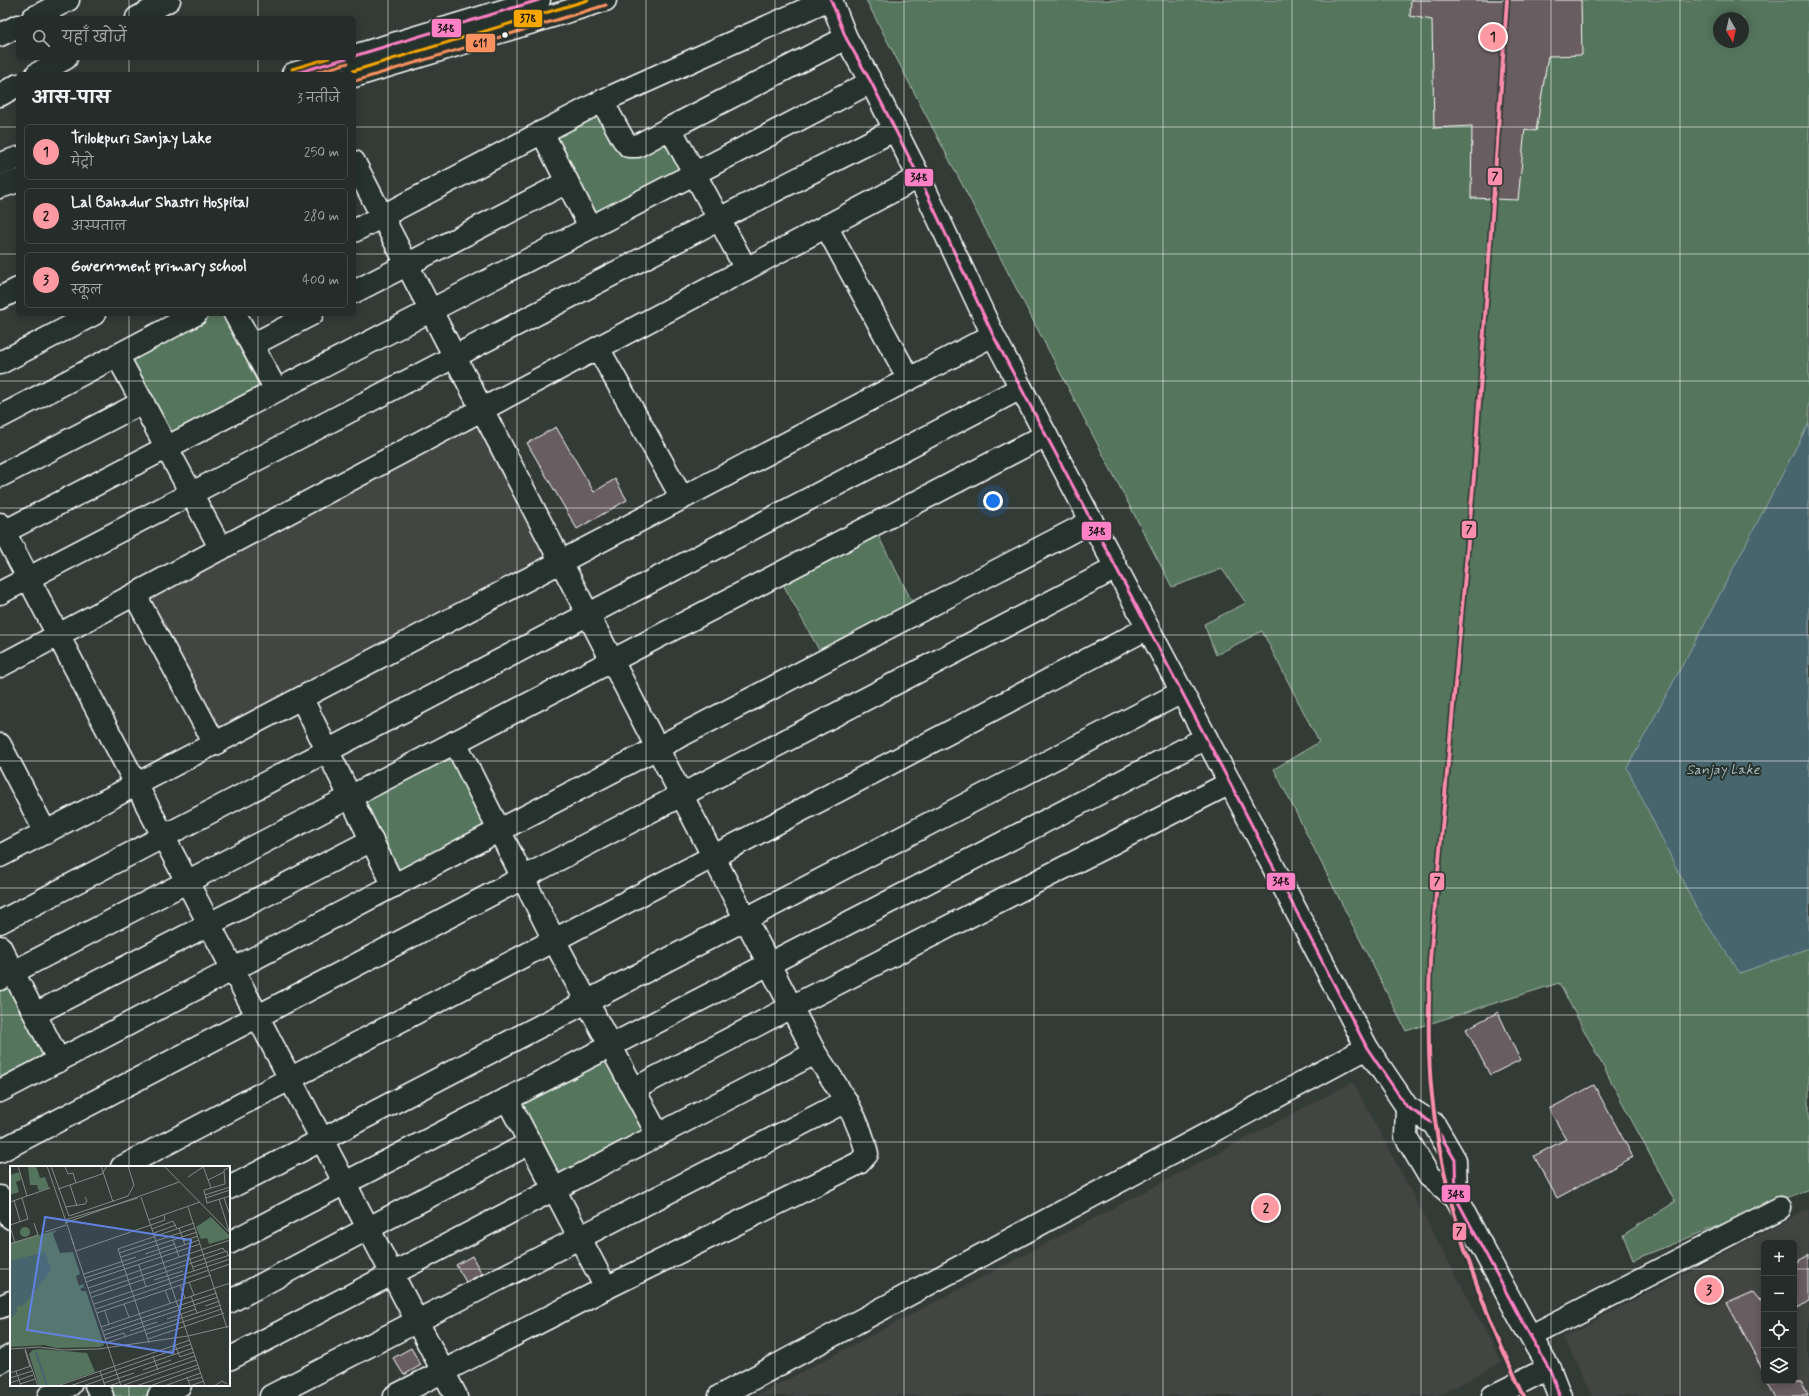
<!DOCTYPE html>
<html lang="hi">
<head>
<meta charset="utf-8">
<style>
	body { margin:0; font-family:Mynerve,"Playpen Sans Deva",sans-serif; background:#2e3431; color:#f1f3f6 }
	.controls { position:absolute; right:12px; bottom:12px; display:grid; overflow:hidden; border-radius:6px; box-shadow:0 2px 10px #0003 }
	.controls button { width:36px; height:36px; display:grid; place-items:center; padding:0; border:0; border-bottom:1px solid #424846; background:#262c29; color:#f1f3f6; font:20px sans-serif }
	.compass { position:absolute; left:1713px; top:12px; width:36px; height:36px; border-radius:50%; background:#262c29; box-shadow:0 2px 10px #0003; rotate:171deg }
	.you { position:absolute; left:993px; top:501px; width:14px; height:14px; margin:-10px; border:3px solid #fff; border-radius:50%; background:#1a73e8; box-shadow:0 0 0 6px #1a73e833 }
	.badge { display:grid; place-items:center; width:26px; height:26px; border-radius:50%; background:#ff9aa2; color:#111; font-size:13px; font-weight:700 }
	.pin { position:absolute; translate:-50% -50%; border:2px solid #fff; box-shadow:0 1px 4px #0006 }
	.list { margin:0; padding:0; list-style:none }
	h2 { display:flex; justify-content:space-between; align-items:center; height:52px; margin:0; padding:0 16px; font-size:17px }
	h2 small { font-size:13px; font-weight:400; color:#a4a7a8 }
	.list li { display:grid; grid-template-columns:26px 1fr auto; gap:12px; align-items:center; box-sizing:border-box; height:56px; margin:0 8px 8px; padding:0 8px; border:1px solid #424846; border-radius:6px }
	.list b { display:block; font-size:15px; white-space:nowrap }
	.list p { margin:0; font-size:13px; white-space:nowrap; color:#a4a7a8 }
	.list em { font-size:13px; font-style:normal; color:#a4a7a8 }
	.icon { flex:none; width:22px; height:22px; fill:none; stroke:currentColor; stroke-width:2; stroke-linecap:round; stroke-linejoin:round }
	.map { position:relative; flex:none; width:1809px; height:1396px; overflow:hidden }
	.search { position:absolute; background:#262c29; box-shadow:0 2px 10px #0003; left:16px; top:16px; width:340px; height:44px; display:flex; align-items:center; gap:10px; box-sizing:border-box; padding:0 14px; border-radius:6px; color:#a4a7a8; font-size:15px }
	.panel { position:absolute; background:#262c29; box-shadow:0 2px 10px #0003; left:16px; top:72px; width:340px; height:244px; border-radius:6px }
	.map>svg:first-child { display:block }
	.built { fill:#434543; fill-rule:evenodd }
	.green { fill:#54745d; stroke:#aabaae; fill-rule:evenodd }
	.water { fill:#47656d; stroke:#91a3a7 }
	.building { fill:#685d60; stroke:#fff }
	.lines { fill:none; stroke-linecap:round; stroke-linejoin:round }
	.minor-casing { stroke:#fff; stroke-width:25 }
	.major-casing { stroke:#fff; stroke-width:25 }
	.minor { stroke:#26332d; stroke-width:22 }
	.major { stroke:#26332d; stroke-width:22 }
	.bus-1-casing { stroke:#26332d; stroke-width:6 }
	.bus-2-casing { stroke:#26332d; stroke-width:6 }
	.bus-3-casing { stroke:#26332d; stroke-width:6 }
	.bus-1 { stroke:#ff80c5; stroke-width:3 }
	.bus-2 { stroke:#fa915f; stroke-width:3 }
	.bus-3 { stroke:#f7a600; stroke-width:3 }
	.metro-1-casing { stroke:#26332d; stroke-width:7 }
	.metro-1 { stroke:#fc8eac; stroke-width:4 }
	.grid { fill:none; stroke:#fff; stroke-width:1; stroke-opacity:0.55 }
	.bus-dot { fill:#fff; stroke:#26332d; stroke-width:1.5 }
	.labels { text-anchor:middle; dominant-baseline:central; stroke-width:4; stroke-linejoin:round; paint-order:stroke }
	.water-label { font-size:14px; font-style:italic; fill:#acbabd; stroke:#26332d }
	.inset-river { fill:none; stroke:#47656d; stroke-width:2 }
	.inset-road { fill:none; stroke:#858987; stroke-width:1 }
	.view { fill:#6183e4; fill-opacity:0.15; stroke:#6183e4; stroke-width:2 }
	.inset-edge { fill:none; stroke:#fff; stroke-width:2 }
	.line-badge { stroke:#26332d; stroke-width:1.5 }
	.pale-badge-label { font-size:11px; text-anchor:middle; font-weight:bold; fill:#111 }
</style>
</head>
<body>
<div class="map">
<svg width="1809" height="1396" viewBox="0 0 1809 1396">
	<rect width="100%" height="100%" fill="#333b37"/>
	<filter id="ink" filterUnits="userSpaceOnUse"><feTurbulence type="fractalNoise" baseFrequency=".025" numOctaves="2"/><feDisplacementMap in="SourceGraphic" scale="8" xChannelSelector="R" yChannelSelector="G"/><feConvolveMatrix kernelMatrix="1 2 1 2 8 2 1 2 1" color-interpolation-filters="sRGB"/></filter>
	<g filter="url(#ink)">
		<g class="built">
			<path d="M475 423 546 555 219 730 148 598Z"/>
			<path d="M1353 1082 1502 1362 1438 1396H756Z"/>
			<path d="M1809 1209V1396H1593L1563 1337ZM1764 1243H1794V1381H1764Z"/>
		</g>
		<g class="green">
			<path d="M866 0H1809V1189L1633 1260 1623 1235 1675 1202 1559 983 1406 1031 1274 769 1319 742 1262 631 1216 655 1204 624 1246 603 1222 569 1172 587ZM1719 18H1743V42H1719Z"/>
			<path d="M605 113 627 155 667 134 686 171 592 220 551 141Z"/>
			<path d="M208 314H222L262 391 169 440 124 357Z"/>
			<path d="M874 528 917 611 824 659 779 577Z"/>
			<path d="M451 752 492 831 398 879 358 800Z"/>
			<path d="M10 978 52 1061 0 1088V982Z"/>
			<path d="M609 1052 652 1134 559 1184 514 1101Z"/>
			<path d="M101 1385H167L145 1396H107Z"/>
		</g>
		<path class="water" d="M1809 423V948L1740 973 1696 908 1627 768 1698 636Z"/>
		<g class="building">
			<path d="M1411 0H1581L1582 55 1548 56 1536 131 1525 129 1518 200 1471 198 1472 126 1434 128 1432 20 1410 16Z"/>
			<path d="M556 427 594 492 615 479 627 500 577 529 527 443Z"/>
			<path d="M1498 1012 1520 1060 1490 1075 1466 1029Z"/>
			<path d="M1594 1085 1633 1157 1557 1198 1534 1156 1566 1139 1549 1109Z"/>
			<path d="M1809 1255V1301L1794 1308V1263Z"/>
			<path d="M472 1256 482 1274 466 1282 456 1265Z"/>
			<path d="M1752 1292 1759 1301 1764 1298V1372L1727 1303Z"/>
			<path d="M411 1348 421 1365 404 1375 393 1358Z"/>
			<path d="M1769 1381H1800L1807 1396H1777Z"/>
		</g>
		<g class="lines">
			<g class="minor-casing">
				<g id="minor">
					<path d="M831 0 846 38 871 82 919 177 993 335 1230 783 1367 1048 1407 1107 1434 1124 1455 1160 1456 1198"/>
					<path d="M33 18 68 0"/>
					<path d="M137 18 169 0"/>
					<path d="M0 35 18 26"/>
					<path d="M37 74 66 58"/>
					<path d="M0 95 18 85"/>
					<path d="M602 101 623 139 629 146H637L670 128 846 38"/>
					<path d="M670 128 746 269"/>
					<path d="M542 132 590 227"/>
					<path d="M354 162 815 1053C836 1085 859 1116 867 1154L859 1163 606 1288 395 1396"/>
					<path d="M826 226 909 379"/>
					<path d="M354 231 602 101 827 0"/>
					<path d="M354 292 567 182"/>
					<path d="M0 298 18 289"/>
					<path d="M235 314 276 390"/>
					<path d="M252 345 312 314"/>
					<path d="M598 348 682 498"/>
					<path d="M117 355 221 549"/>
					<path d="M0 363 94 314"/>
					<path d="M0 417 196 314"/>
					<path d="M0 476 143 402"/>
					<path d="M0 524 456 1396"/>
					<path d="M0 534 871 82"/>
					<path d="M0 593 719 219 894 130"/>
					<path d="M135 595 215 744"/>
					<path d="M0 666 919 177"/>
					<path d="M302 699 394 886"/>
					<path d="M455 742 554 940 658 1135"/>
					<path d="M0 745 46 833"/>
					<path d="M0 856 993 335"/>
					<path d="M0 922 1021 388"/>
					<path d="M0 947 59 1061"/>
					<path d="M0 979 1046 435"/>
					<path d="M35 1014 372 840"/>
					<path d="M634 1089 791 1007 1230 783"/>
					<path d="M0 1091 1092 521"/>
					<path d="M507 1099 606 1288"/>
					<path d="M1407 1107 1406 1137 1429 1176 1456 1198 1521 1320 1549 1368 1560 1396"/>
					<path d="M0 1151 1116 568"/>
					<path d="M122 1167 1148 628"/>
					<path d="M229 1188 1182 692"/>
					<path d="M0 1197 11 1218"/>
					<path d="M229 1243 1206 738"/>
					<path d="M229 1302 530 1143"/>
					<path d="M0 1307 11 1302"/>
					<path d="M1531 1336 1780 1208"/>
					<path d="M229 1359 815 1053"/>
					<path d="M0 1362 11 1356"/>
					<path d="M96 1385 102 1396"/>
					<path d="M49 1396 70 1385"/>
					<path d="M159 1396 180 1385"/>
					<path d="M271 1396 846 1101"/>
					<path d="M720 1396 1367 1048"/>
					<path d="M1493 1396 1549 1368"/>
				</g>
			</g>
			<g class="major-casing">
				<g id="major">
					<path d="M354 56 539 0"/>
					<path d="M293 74 347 58"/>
					<path d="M354 76 605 0"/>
					<path d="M0 164 18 158"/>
					<path d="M0 187 18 181"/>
				</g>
			</g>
			<use href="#minor" class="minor"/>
			<use href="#major" class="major"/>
			<g class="bus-1-casing">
				<g id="bus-1">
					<path d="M831 0 846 38 871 82 919 177 993 335 1230 783 1367 1048 1407 1107 1434 1124 1455 1160 1456 1198 1521 1320 1549 1368 1560 1396"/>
					<path d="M354 56 539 0"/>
					<path d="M293 74 347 58"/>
				</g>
			</g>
			<g class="bus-2-casing">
				<g id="bus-2">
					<path d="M311 74 348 63"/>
					<path d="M355 81 606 5"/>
				</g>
			</g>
			<g class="bus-3-casing">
				<g id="bus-3">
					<path d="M292 69 329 58"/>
					<path d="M353 71 588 0"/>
				</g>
			</g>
			<use href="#bus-1" class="bus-1"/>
			<use href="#bus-2" class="bus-2"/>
			<use href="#bus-3" class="bus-3"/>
			<g class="metro-1-casing">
				<path id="metro-1" d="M1507 0 1474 476 1430 960C1429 1005 1427 1051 1432 1096 1443 1202 1478 1301 1524 1396"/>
			</g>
			<use href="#metro-1" class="metro-1"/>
		</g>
	</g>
	<path class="grid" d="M129 0V18M258 0V18M388 0V1396M517 0V1396M646 0V1396M775 0V1396M904 0V1396M1034 0V1396M1163 0V1396M1292 0V1396M1421 0V1396M1551 0V1396M1680 0V1396M129 58V74M258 58V74M0 127H18M354 127H1809M0 254H18M354 254H1809M129 314V1167M258 314V1396M0 381H1809M0 508H1809M0 635H1809M0 761H1809M0 888H1809M0 1015H1809M0 1142H1809M0 1269H11M229 1269H1764M1794 1269H1809M129 1385V1396"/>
	<circle class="bus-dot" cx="505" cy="35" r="3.5"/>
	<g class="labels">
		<g class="water-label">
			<text x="1723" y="770">Sanjay Lake</text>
		</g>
	</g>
	<g transform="translate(10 1166)">
		<rect width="220" height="220" fill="#333b37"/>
		<path d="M18 0H26L30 12 35 11 39 22 29 25 27 19H20ZM9 6 11 14 6 16 9 26 0 29V9ZM201 51 220 70V72L199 78 197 72 191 73 186 61ZM10 66a5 5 0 1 1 10 0a5 5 0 1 1-10 0ZM47 64 43 68 50 87 63 86 70 108 66 110 69 120 73 118 74 121 70 123 72 125H76L94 179 90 181 46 182 34 179 0 181V77ZM30 183 77 187 85 206 45 220H29L19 188 23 184Z" fill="#54745d"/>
		<path d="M35 86 41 104 14 139 6 141 8 146 0 153V95Z" fill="#47656d"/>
		<path class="inset-river" d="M26 186 37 220"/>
		<path class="inset-road" d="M8 0 17 30M37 0 64 79M41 0 59 50 118 30 124 19 118 0M91 0 103 36M154 0 220 67M193 0 201 22M55 1 58 8 63 7 66 17M178 11 193 1M198 14 214 6M60 19 67 40M48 23 92 8 97 0M195 29 220 21M131 31 195 220M196 32 220 24M214 32 220 49M209 33 219 65M4 34 10 55M0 36 40 22M197 37 194 24 215 18 214 4 220 1M197 37 220 30M55 41 75 38 77 35 75 31M178 41 217 162M55 54 128 32M139 54 190 36M55 57 169 16M0 59 18 53 12 32M0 61 5 76M169 62 175 79M142 63 163 55 167 63M35 66 56 59M144 67 166 59M61 71 111 220M163 74 169 91M173 75 188 70M0 78 28 69 24 57M66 85 155 54 154 49M109 87 185 62M135 88 165 78M178 88 184 105M111 91 187 66M129 99 136 121M183 101 220 89M200 105 220 98M74 108 126 91M75 112 189 74M144 114 173 105M76 116 190 78M179 116 184 129M170 119 175 132M78 122 220 74M155 124 160 137M80 127 213 82 215 86M181 130 187 147M82 131 217 85 218 90M84 138 220 93M114 138 119 151M195 140 210 135M86 143 199 104M95 145 99 158M87 147 201 109M157 153 186 143M91 161 220 117M93 165 207 127M120 165 147 156M136 168 212 143M94 169 208 131M95 173 114 167 116 171M138 173 214 147M96 177 211 139M139 177 108 83 184 57M165 179 170 191 184 186M0 183 29 181 53 184 88 183 178 170 220 160M15 183 28 220M15 184 20 201M143 190 148 204M133 204 161 194M6 205 11 220M90 205 95 220M0 207 21 200M177 211 180 220 194 215M0 212 22 205M178 215 192 211M94 217 124 207M10 218 25 213M1 220 0 217 23 209M47 220 180 174M60 220 181 178M73 220 183 182M99 220 185 190M111 220 186 194M126 220 188 199M140 220 189 202M154 220 191 207M204 220 212 215 217 218"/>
		<path class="view" d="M35 51 181 74 163 187 17 164Z"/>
		<rect width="220" height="220" class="inset-edge"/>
	</g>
	<g class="line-badge">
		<rect x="513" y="9" width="30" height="19" rx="4" fill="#f7a600"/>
		<rect x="431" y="18" width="31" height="20" rx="4" fill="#ff80c5"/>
		<rect x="465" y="33" width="31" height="20" rx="4" fill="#fa915f"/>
		<rect x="1487" y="167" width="16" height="19" rx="4" fill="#fc8eac"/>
		<rect x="904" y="168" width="30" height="19" rx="4" fill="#ff80c5"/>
		<rect x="1461" y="520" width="16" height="19" rx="4" fill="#fc8eac"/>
		<rect x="1081" y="521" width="31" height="20" rx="4" fill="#ff80c5"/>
		<rect x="1429" y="872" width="16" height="19" rx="4" fill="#fc8eac"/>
		<rect x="1266" y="872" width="30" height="19" rx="4" fill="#ff80c5"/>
		<rect x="1441" y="1184" width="30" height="19" rx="4" fill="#ff80c5"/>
		<rect x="1452" y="1222" width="15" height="19" rx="4" fill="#fc8eac"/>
	</g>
	<g class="pale-badge-label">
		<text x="528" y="22">378</text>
		<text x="446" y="32">348</text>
		<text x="480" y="47">611</text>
		<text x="1495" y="180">7</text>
		<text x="919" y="181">348</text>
		<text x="1469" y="533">7</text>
		<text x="1097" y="535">348</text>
		<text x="1437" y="885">7</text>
		<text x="1281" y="885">348</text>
		<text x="1456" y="1198">348</text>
		<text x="1459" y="1235">7</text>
	</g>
</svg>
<div class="controls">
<button>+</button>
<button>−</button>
<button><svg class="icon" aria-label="locate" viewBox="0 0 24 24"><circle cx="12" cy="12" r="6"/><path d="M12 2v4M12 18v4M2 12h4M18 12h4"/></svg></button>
<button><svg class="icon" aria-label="layers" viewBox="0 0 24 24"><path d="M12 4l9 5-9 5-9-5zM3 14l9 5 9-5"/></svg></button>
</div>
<svg class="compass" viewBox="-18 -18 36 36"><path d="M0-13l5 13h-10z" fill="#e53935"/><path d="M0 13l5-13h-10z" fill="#a4a7a8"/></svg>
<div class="you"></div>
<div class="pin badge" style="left:1493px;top:37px">1</div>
<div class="pin badge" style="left:1266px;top:1208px">2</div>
<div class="pin badge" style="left:1709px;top:1290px">3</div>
<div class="search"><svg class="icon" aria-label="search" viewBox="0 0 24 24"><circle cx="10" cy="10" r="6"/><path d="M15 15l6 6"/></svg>यहाँ खोजें</div>
<section class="panel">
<h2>आस-पास<small>3 नतीजे</small></h2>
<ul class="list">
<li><span class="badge">1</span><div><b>Trilokpuri Sanjay Lake</b><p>मेट्रो</p></div><em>250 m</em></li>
<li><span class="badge">2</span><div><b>Lal Bahadur Shastri Hospital</b><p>अस्पताल</p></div><em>280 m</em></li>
<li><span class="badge">3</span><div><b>Government primary school</b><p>स्कूल</p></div><em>400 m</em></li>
</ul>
</section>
</div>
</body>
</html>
